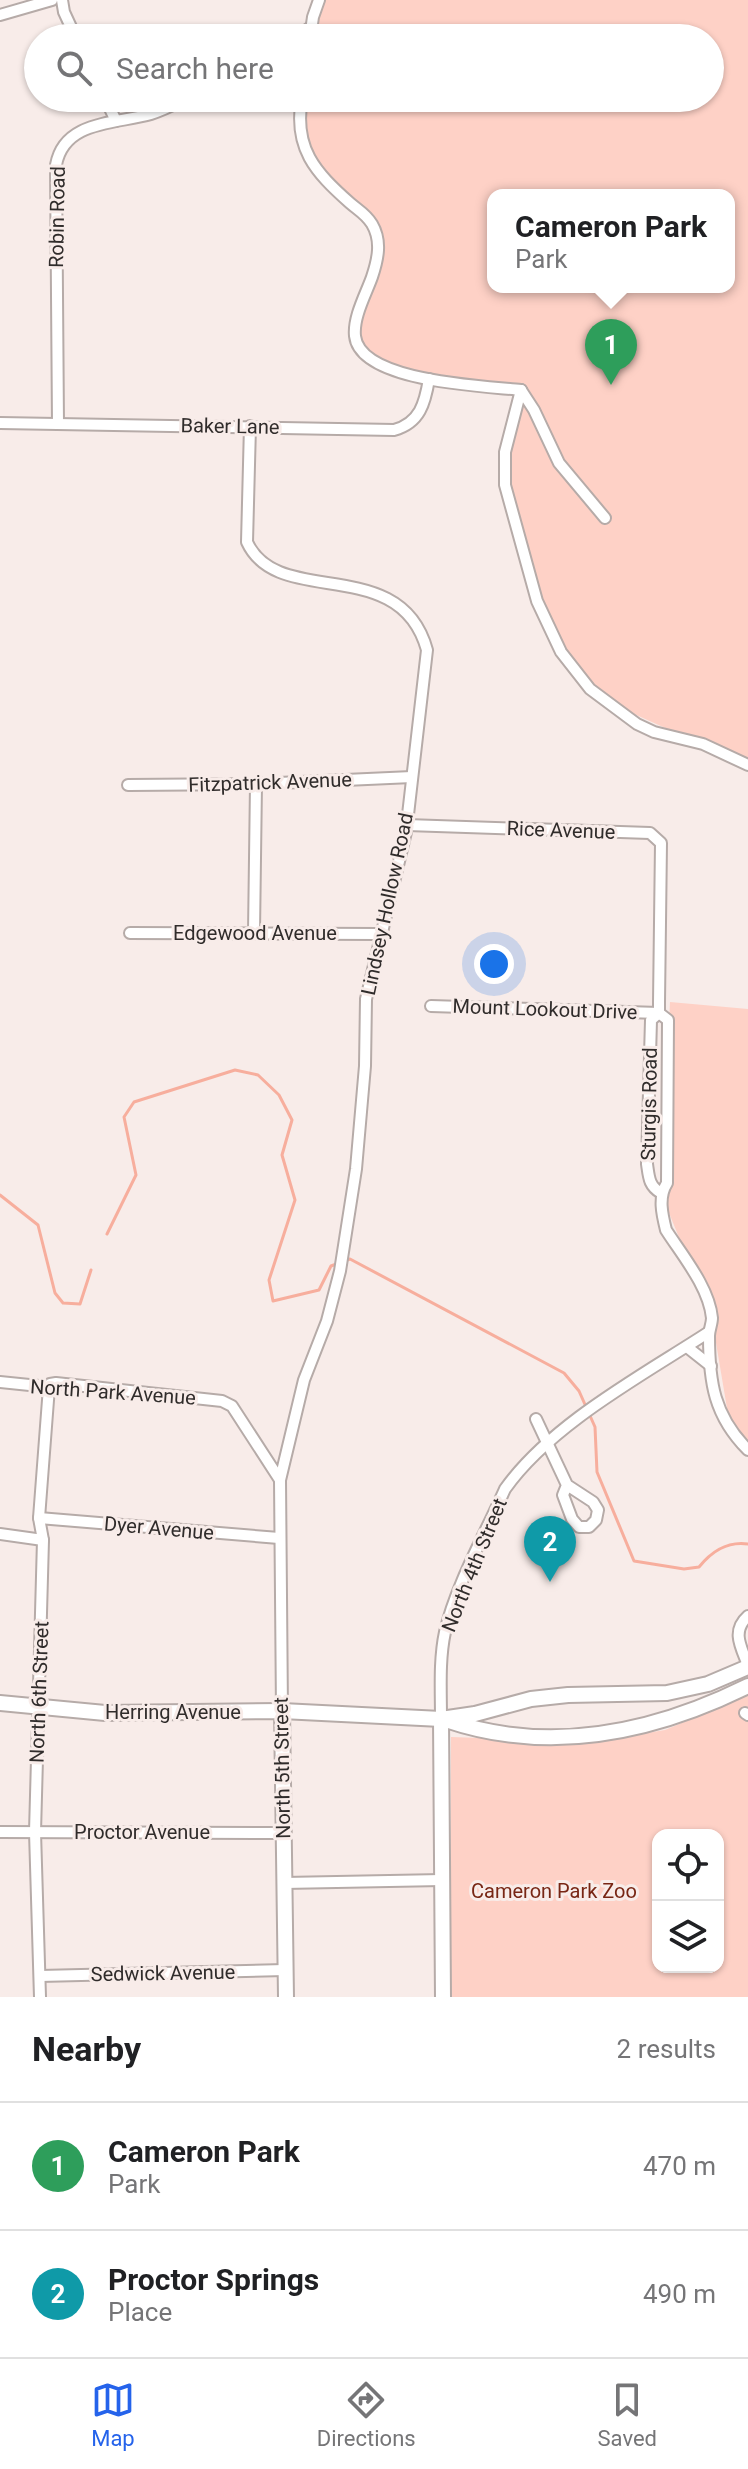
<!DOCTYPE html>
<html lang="en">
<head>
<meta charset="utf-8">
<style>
	body { margin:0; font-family:Roboto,sans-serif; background:#f2f2f2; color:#202124 }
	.controls { position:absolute; right:24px; bottom:24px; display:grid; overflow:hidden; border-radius:16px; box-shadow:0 2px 6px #0004 }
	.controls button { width:72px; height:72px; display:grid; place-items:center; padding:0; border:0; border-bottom:2px solid #e0e0e0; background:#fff; color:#202124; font:40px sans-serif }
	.you { position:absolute; left:494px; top:964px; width:28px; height:28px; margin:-20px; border:6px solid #fff; border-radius:50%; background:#1a73e8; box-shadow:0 0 0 12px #1a73e833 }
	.badge { display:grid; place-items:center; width:52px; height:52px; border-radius:50%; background:#2563eb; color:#fff; font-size:26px; font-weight:700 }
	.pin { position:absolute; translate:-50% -66px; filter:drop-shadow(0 2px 4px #0008) }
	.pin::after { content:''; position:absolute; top:42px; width:28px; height:24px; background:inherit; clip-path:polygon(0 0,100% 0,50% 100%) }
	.popup { position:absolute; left:487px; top:189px; width:248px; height:104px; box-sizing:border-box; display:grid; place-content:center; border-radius:16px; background:#fff; filter:drop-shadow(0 2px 6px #0005); font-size:26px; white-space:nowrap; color:#757577 }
	.popup b { font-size:30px; color:#202124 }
	.popup::after { content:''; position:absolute; left:50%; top:100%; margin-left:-16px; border:16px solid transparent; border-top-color:#fff }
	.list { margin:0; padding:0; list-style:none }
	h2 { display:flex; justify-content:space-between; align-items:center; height:104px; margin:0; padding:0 32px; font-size:34px }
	h2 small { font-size:26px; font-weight:400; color:#757577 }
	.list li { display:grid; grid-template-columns:52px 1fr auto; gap:24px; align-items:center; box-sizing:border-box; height:128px; padding:0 32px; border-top:2px solid #e0e0e0 }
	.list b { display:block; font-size:30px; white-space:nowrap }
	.list p { margin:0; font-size:26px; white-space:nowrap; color:#757577 }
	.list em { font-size:26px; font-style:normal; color:#757577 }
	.icon { flex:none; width:44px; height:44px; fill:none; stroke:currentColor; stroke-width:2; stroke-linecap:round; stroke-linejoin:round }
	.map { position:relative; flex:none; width:748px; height:1997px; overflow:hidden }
	.search { position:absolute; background:#fff; box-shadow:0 2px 6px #0004; left:24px; right:24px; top:24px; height:88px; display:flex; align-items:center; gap:20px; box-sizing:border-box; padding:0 28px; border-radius:44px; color:#757577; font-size:30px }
	.sheet { height:360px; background:#fff }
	nav { display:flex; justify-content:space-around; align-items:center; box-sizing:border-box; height:112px; border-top:2px solid #e0e0e0; background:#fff; font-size:22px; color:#757577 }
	nav a { display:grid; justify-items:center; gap:4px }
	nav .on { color:#2563eb }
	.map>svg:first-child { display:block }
	.green { fill:#fed1c6; fill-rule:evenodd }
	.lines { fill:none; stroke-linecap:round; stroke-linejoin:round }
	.stream { stroke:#f7ae9d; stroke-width:3 }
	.street-casing { stroke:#b6aba8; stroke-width:14 }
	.secondary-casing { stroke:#b6aba8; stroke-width:18 }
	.street { stroke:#fff; stroke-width:10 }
	.secondary { stroke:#fff; stroke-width:14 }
	.labels { text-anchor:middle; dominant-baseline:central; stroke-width:6; stroke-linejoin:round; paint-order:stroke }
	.street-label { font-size:20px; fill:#302c2b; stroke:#f8ece9 }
	.park-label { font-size:20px; fill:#782614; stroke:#f8ece9 }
</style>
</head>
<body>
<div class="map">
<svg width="748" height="1997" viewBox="0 0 748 1997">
	<rect width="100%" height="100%" fill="#f8ece9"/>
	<g class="green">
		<path d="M323 0H748V765L605 701 555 640 520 543 504 466 520 391 429 379 365 356 356 325 371 281 377 236 354 207 313 166 302 98H710V38H310ZM493 195H729V287H493Z"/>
		<path d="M670 1002 748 1009V1456L731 1432 712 1319 661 1193Z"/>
		<path d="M748 1695V1997H450L451 1737 594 1742 665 1730ZM658 1835H718V1967H658Z"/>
	</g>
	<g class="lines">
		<g class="stream">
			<path d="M0 1195 38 1225 55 1293 63 1303 80 1304 91 1270"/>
			<path d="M107 1234 136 1175 124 1117 134 1102 235 1070 258 1075 279 1095 292 1120 282 1155 295 1200 269 1280 273 1301 319 1290 331 1266 350 1259 564 1373 579 1391 595 1427 597 1472 634 1561 684 1569 699 1567C712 1551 727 1541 748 1544"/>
		</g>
		<g class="street-casing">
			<g id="street">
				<path d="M62 0 64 12 76 38"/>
				<path d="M0 15 52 0"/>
				<path d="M295 38 311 27"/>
				<path d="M310 38 313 17 319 0"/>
				<path d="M105 98 116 121"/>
				<path d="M302 98C293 148 315 172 350 203 358 210 366 214 372 224 382 241 378 259 372 277 366 294 353 317 355 336 360 382 484 386 521 390"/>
				<path d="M521 390 505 452V485L537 601 561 652 590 689 637 724 654 732 703 744 748 765"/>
				<path d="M521 390 534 410 559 463 605 518"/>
				<path d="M0 423 394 430C420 423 425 403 429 379"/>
				<path d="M58 424 56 165C64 120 116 124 151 114 164 110 175 104 187 98"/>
				<path d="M250 426 247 542C278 610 400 552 427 650L406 832 366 999 365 1066 356 1169 340 1271 327 1321 304 1380 280 1480 282 1711"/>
				<path d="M128 785 256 784 412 777"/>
				<path d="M407 825 650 833 661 843 659 1002V1013L668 1020 667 1183C658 1197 662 1214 666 1230 682 1255 709 1287 712 1318 712 1324 709 1330 709 1336 709 1382 714 1416 748 1450"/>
				<path d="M254 932 256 784"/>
				<path d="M130 933 379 934"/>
				<path d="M431 1006 659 1013"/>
				<path d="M659 1013 651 1020 647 1164C649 1178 649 1186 661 1193"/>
				<path d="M687 1347 711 1366"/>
				<path d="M0 1382 49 1387 50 1384 56 1383 222 1401 232 1406 280 1480"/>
				<path d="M536 1419 567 1485 593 1502 598 1510 596 1520 589 1527H579L572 1519 563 1495 567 1485"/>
				<path d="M39 1518 279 1538"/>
				<path d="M0 1534 43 1540"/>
				<path d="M748 1616C731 1631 741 1647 748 1665"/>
				<path d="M745 1713 748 1715"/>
				<path d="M441 1719C441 1690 439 1660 445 1632 455 1587 486 1532 505 1489 551 1424 643 1375 709 1332"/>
				<path d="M0 1832 283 1833"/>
				<path d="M284 1883 442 1880"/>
				<path d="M40 1976 285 1970"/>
				<path d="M40 1997 35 1832 43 1540 39 1518 49 1387"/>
			</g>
		</g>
		<g class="secondary-casing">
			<g id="secondary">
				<path d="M0 1703 105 1713 282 1711 441 1719 475 1714 531 1699 568 1695 667 1693 708 1684 748 1667"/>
				<path d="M282 1711 286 1997"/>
				<path d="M441 1719 443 1997"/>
				<path d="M446 1720C549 1755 653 1733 748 1686"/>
			</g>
		</g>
		<use href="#street" class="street"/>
		<use href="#secondary" class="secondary"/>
	</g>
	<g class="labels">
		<g class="street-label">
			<text transform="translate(57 217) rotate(-89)">Robin Road</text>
			<text transform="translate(230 426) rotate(1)">Baker Lane</text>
			<text transform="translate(270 782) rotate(-2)">Fitzpatrick Avenue</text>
			<text transform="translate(561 830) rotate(2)">Rice Avenue</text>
			<text transform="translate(387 904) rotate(-78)">Lindsey Hollow Road</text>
			<text x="255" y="933">Edgewood Avenue</text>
			<text transform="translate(545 1009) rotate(2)">Mount Lookout Drive</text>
			<text transform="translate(649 1104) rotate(-89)">Sturgis Road</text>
			<text transform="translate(113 1392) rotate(4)">North Park Avenue</text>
			<text transform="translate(159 1528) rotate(5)">Dyer Avenue</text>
			<text transform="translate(474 1565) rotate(-68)">North 4th Street</text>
			<text transform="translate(39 1692) rotate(-88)">North 6th Street</text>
			<text x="173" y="1712">Herring Avenue</text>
			<text transform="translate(282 1768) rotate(-91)">North 5th Street</text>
			<text x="142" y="1832">Proctor Avenue</text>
			<text transform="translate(163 1973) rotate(-1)">Sedwick Avenue</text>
		</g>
		<g class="park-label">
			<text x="554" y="1891">Cameron Park Zoo</text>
		</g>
	</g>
</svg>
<div class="controls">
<button><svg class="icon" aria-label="locate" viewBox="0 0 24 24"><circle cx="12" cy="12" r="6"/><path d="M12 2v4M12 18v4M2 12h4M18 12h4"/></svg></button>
<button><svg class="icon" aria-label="layers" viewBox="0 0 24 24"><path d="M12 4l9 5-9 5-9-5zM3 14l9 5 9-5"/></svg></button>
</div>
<div class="you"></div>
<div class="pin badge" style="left:611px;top:385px;background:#2e9e5b">1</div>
<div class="popup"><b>Cameron Park</b>Park</div>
<div class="pin badge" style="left:550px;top:1582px;background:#0f9aa8">2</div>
<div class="search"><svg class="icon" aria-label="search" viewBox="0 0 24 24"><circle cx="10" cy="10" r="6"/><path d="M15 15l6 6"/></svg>Search here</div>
</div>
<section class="sheet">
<h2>Nearby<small>2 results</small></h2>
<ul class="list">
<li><span class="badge" style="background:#2e9e5b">1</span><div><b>Cameron Park</b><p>Park</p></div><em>470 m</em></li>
<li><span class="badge" style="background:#0f9aa8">2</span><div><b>Proctor Springs</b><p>Place</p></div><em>490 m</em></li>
</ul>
</section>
<nav>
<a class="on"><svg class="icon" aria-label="map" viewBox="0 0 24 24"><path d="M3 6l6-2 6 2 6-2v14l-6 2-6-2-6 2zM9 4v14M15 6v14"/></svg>Map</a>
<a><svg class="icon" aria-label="directions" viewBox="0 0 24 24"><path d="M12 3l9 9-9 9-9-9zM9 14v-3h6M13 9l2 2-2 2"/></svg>Directions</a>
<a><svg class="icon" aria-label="saved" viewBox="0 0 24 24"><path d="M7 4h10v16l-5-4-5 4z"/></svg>Saved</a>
</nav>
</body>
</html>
